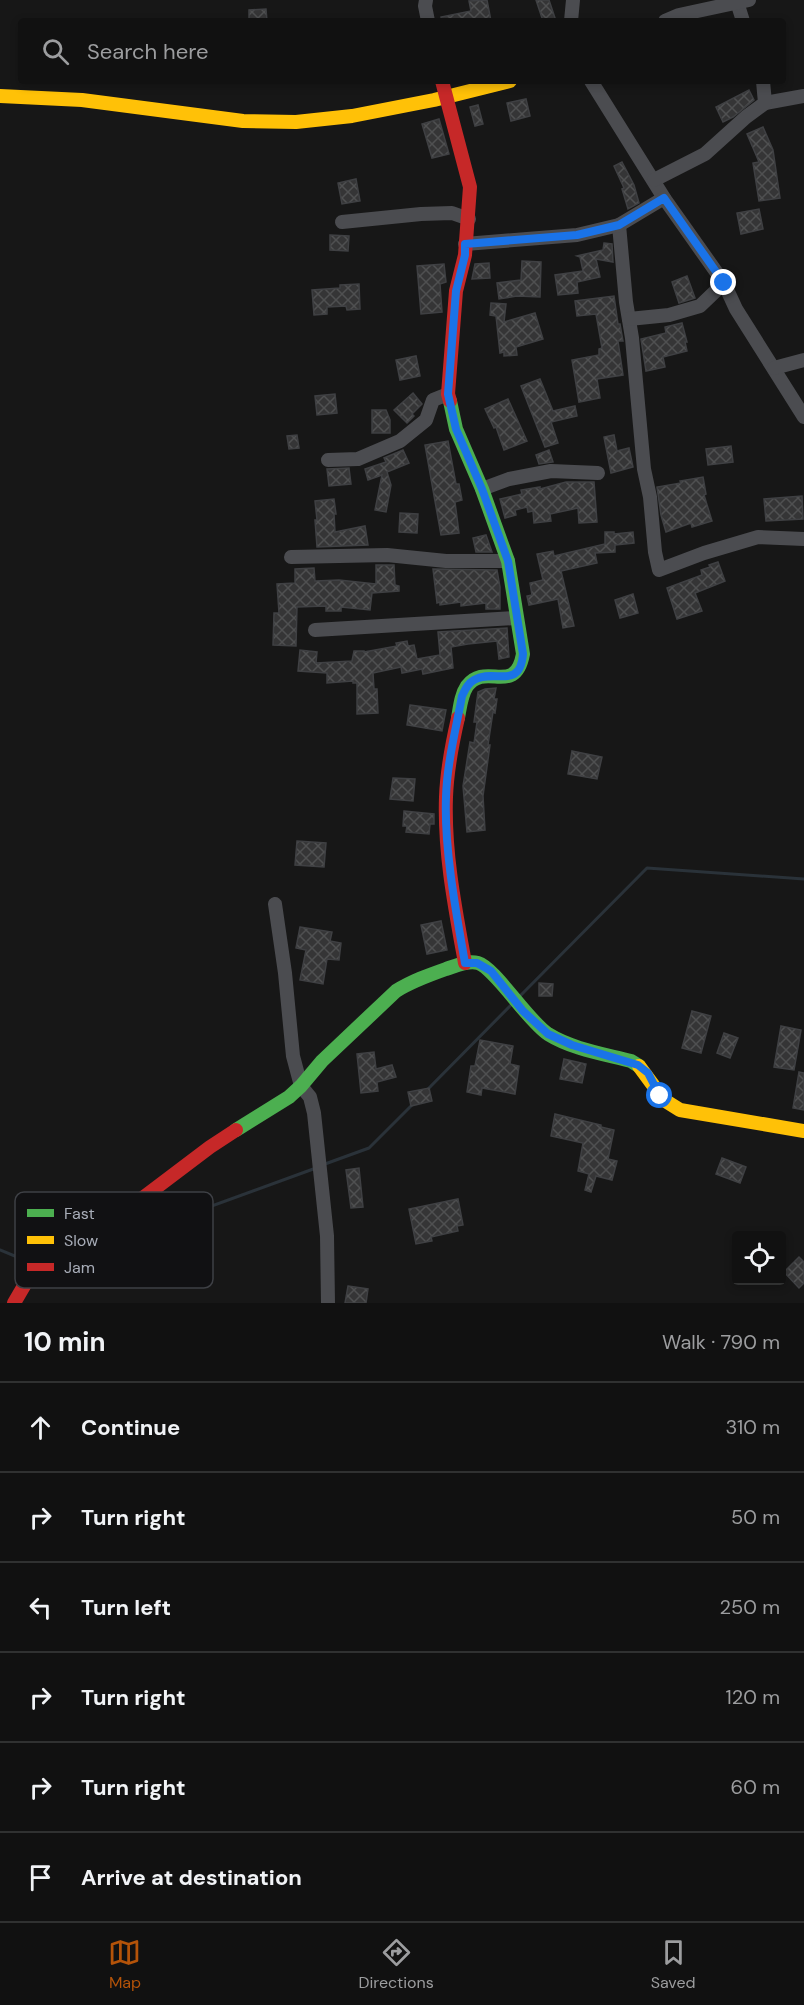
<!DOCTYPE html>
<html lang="en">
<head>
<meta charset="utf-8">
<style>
	body { margin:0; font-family:"DM Sans",sans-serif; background:#1e1f1f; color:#f1f3f6 }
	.controls { position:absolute; right:18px; bottom:18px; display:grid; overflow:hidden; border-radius:6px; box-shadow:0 3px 9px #0003 }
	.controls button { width:54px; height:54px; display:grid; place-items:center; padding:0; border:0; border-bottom:2px solid #303131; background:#111; color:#f1f3f6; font:30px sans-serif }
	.stop { position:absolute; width:18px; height:18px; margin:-14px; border:4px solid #1a73e8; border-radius:50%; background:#fff }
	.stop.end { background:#1a73e8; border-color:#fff; box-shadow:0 2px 6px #0008 }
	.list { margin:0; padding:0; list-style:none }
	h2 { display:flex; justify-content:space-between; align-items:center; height:78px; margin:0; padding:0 24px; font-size:26px }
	h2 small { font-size:20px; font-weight:400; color:#9c9d9f }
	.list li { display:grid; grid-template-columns:39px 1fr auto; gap:18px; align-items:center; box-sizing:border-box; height:90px; padding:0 24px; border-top:2px solid #303131 }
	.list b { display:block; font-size:22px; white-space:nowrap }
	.list em { font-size:20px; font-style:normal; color:#9c9d9f }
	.icon { flex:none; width:33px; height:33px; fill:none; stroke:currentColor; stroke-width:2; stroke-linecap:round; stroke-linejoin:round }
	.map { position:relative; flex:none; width:804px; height:1303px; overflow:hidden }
	.search { position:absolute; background:#111; box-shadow:0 3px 9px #0003; left:18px; right:18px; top:18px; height:66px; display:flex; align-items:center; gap:15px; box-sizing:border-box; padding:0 21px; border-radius:6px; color:#9c9d9f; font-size:22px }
	.sheet { height:618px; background:#111 }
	nav { display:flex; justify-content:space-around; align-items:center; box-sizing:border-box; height:84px; border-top:2px solid #303131; background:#111; font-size:16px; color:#9c9d9f }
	nav a { display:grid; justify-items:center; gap:3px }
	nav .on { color:#b45309 }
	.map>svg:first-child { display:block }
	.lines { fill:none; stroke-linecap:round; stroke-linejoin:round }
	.stream { stroke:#2a3239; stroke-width:3 }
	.building { fill:url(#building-cross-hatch); stroke:#3f4043; stroke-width:1.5 }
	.street { stroke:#4b4c50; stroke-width:14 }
	.fast { stroke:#4caf50; stroke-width:14 }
	.slow { stroke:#ffc107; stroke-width:14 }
	.jam { stroke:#c62828; stroke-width:14 }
	.route { stroke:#1a73e8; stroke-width:8 }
	.key { fill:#111113; stroke:#3e4045; stroke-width:1.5 }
	.key-label { font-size:16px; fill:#a8adb8 }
</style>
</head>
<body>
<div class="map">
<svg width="804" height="1303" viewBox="0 0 804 1303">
	<defs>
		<pattern id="building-cross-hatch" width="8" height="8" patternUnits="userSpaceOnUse" patternTransform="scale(1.5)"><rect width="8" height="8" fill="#353536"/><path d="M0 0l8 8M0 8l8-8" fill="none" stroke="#4f5051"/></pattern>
	</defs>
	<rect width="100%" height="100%" fill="#171717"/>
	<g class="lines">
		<g class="stream">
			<path d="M520 996 647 868 804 879"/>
			<path d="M427 1090 511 1005"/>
			<path d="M325 1164 369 1148 414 1103"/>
			<path d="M0 1250 34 1264"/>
			<path d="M77 1255 316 1168"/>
		</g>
	</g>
	<g class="building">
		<path d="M487 0 491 21H442L441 17 471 11 469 1Z"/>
		<path d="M536 0H549L556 21H543Z"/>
		<path d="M266 9 267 21H249V10Z"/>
		<path d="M749 90 754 100 733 117 723 122 716 107Z"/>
		<path d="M526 99 530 116 511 121 507 103Z"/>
		<path d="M478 105 483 124 475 126 470 107Z"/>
		<path d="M439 119 449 154 432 158 422 124Z"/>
		<path d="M763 127 773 150 780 198 759 201 753 163 759 162 747 134Z"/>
		<path d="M622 162 634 185 639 203 628 209 622 189 624 188 614 166Z"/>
		<path d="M356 179 360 201 342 204 338 183Z"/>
		<path d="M759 209 763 229 741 234 737 213Z"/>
		<path d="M330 235 349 236 348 251 330 250Z"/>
		<path d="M604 243 612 244 613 262 596 259 600 277 577 282 578 293 558 295 555 275 583 271 580 257 577 256 603 250Z"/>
		<path d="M522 261 541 262 540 297 517 296 499 299 497 283 521 280Z"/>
		<path d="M489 263 490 278 472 279 475 264Z"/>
		<path d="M444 264 446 282 440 284 442 312 421 314 417 266Z"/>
		<path d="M687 276 695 298 679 303 672 282Z"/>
		<path d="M359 284 360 309 347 310 346 306 327 307V314L314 315 312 290 340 288V285Z"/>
		<path d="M614 296 618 324H620L623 341H618L623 375 597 379 600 398 579 402 572 360 599 355V349L602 348 596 314 577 316 575 301Z"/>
		<path d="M491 303 506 304 504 322 535 313 543 339 516 347 517 355 504 356V352L500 353 496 316 490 315Z"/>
		<path d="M682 323 687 342H685L687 351 663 357 665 367 646 371 641 339 666 333 665 327Z"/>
		<path d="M416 356 420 376 400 380 396 360Z"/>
		<path d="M540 379 553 411 575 406 577 416 551 422 558 443 545 447 521 386Z"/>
		<path d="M413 393 422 404 412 414 414 416 407 423 394 410Z"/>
		<path d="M335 394 337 413 317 415 315 396Z"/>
		<path d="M508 399 527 441 504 450 496 427 494 428 485 409Z"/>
		<path d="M372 410H386L390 420V433H372Z"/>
		<path d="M297 435 299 448 289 449 287 436Z"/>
		<path d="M614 435 617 451 629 448 633 467 611 473 604 437Z"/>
		<path d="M448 441 456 484H459L462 500 455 502 459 533 441 535 425 445Z"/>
		<path d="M731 446 733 462 708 465 706 449Z"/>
		<path d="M403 450 409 463 387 472 391 485 386 512 375 510 382 475 368 480 365 469 386 462 384 458Z"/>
		<path d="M549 450 553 462 539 464 536 455Z"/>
		<path d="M349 468 351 484 329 486 327 469Z"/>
		<path d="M703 477 706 494 704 495 712 521 692 527 691 523 666 532 661 515 657 487 681 483 680 481Z"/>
		<path d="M566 482H594L597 522 579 523 578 508 550 514 551 521 534 523 533 511 528 512 527 507 515 510 516 515 505 518 500 499 522 494 521 490 540 487V489Z"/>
		<path d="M802 496 803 519 766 521 764 499Z"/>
		<path d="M334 499 336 514H334L335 532 365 526 368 545 317 547 315 520H317L315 501Z"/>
		<path d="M400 513 418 514 417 533 399 532Z"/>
		<path d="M605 532H614V534L633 532 634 543 615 545V552L595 553 597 563 561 571 574 626 563 628 558 599 529 605 527 596 532 595 530 583 543 580 537 554 553 551 554 556 605 544Z"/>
		<path d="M486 535 492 552H476L473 538Z"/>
		<path d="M718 562 725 581 695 593 702 611 677 619 667 588 702 575 701 570 710 567 709 565Z"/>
		<path d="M376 565H394L395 585 399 586V591L372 593 370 610 341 607V611H326V606L297 607 296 646 273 645 274 613H279L277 584 295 583V569L314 568 315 581 339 580 376 584Z"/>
		<path d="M433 569 497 570 500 587V609H486V603L461 606V602L440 605V602L437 603Z"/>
		<path d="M633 594 638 613 620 618 615 600Z"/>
		<path d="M507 628 509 657 499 659 497 641 468 644 451 647 453 668 423 674 422 669 402 673 401 667 373 673 374 689H377L378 713 357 714V683H353V681L327 683V673L298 671 300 650 317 652 316 663 352 661 354 651H364V652L397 646 396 643 407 641 408 646 414 645 417 659 440 655 438 632Z"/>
		<path d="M496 688 494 699H497L495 713 493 712 488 745H490L483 796 485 830 467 832 463 786 470 742 474 743 477 722H474L478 692 485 689Z"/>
		<path d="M410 705 446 710 442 731 407 725Z"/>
		<path d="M572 751 602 757 597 779 568 774Z"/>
		<path d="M393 778 415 779 413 801 390 799Z"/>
		<path d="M404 811 434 814V824H430L429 834 406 832 407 826H403Z"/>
		<path d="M297 841 326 843 324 867 295 865Z"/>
		<path d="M441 921 447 950 427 954 421 925Z"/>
		<path d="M300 927 332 932 330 941 341 943 339 960 327 959 323 984 300 980 306 950 296 948Z"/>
		<path d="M539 983 553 984 552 996H539Z"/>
		<path d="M692 1011 711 1016 701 1053 682 1048Z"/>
		<path d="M781 1026 801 1030 794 1070 774 1067Z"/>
		<path d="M724 1033 738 1038 730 1058 717 1053Z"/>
		<path d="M480 1040 513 1046 510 1064 519 1066 515 1094 482 1088 481 1095 467 1092 471 1066H475Z"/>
		<path d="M374 1052 376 1069 392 1065 396 1077 377 1082 378 1091 361 1093 357 1054Z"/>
		<path d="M564 1059 586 1064 582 1083 560 1079Z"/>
		<path d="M799 1072 804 1073V1110L793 1108Z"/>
		<path d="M429 1088 432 1101 411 1106 408 1092Z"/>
		<path d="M555 1114 601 1125V1127L614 1130 608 1159 617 1161 612 1180 596 1176 591 1192 585 1190 589 1174 578 1171 583 1143 551 1136Z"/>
		<path d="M722 1158 746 1167 740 1183 716 1174Z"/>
		<path d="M359 1168 363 1207 351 1208 346 1170Z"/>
		<path d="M458 1199 463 1225 457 1226 458 1231 431 1237 432 1241 416 1244 409 1209Z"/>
		<path d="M799 1257 804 1262V1283L799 1288 784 1272Z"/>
		<path d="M348 1286 368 1289 366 1303H345Z"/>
	</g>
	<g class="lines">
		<g class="street">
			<path d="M426 0 425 6 428 21"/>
			<path d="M737 2 743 21"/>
			<path d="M571 21 573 0"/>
			<path d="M665 21 679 15 749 0"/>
			<path d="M591 81 664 198 724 283 736 309 804 417"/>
			<path d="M765 103 804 96"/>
			<path d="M654 180 705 154 746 117 765 103 763 81"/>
			<path d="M342 222 421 214 452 213 469 219"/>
			<path d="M619 225 626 302 632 338 644 469 650 497 655 552 659 570 704 553 758 537 804 539"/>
			<path d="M465 244 577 235 619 225 664 198"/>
			<path d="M629 319 669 315 700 306 724 283"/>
			<path d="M774 368 804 360"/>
			<path d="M328 460 358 459 400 441 426 420 433 400 448 394"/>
			<path d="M482 489 509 479 551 471 598 473"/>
			<path d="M291 557 387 555 446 561H508"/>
			<path d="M315 630 516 618"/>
			<path d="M275 904 285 973 293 1056 301 1086 310 1097 314 1113 327 1236 328 1303"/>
		</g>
		<g class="fast">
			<path d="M450 401 456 429 482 489 508 561 523 654C515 697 486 661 467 686 461 695 460 707 458 718"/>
			<path d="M236 1130 289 1097 301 1086 322 1061 396 991C412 981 429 975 446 969 456 966 467 960 478 963 495 968 527 1020 548 1034 572 1049 604 1054 631 1061L639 1066"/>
		</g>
		<g class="slow">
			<path d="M0 96 82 100 243 121 296 122 352 116 434 100 510 81"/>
			<path d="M639 1066 664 1100 680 1110 804 1131"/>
		</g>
		<g class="jam">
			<path d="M442 81 470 187 465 255 456 291 448 394 450 401"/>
			<path d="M458 718C452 744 447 770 446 797 444 852 455 908 465 963"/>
			<path d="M14 1303 28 1279 128 1209 210 1147 236 1130"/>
		</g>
	</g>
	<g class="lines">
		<path class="route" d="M660 1096 648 1073 638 1065 572 1045 548 1034 523 1011 491 971 477 963H465C456 912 444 848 446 797 447 763 456 729 462 696 465 690 467 684 474 680 494 668 520 691 523 654L508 561 482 489 456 429 448 394 456 291 465 255V244L577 235 619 225 664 198 724 283"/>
	</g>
	<rect x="15" y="1192" width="198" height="96" rx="9" class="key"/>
	<rect x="27" y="1209" width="27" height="8" fill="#4caf50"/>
	<rect x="27" y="1236" width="27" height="8" fill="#ffc107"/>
	<rect x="27" y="1263" width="27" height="8" fill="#c62828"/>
	<g class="key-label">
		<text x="64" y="1219">Fast</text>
		<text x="64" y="1246">Slow</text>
		<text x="64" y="1273">Jam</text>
	</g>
</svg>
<div class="controls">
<button><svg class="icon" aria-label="locate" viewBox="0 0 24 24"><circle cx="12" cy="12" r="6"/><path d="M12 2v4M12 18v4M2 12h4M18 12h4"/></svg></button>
</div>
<div class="stop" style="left:660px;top:1096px"></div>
<div class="stop end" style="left:724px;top:283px"></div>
<div class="search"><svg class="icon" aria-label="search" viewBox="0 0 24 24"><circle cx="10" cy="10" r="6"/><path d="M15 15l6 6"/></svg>Search here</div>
</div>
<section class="sheet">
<h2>10 min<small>Walk · 790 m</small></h2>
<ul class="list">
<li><svg class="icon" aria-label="ahead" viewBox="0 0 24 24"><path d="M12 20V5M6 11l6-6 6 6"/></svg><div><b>Continue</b></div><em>310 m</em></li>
<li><svg class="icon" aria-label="right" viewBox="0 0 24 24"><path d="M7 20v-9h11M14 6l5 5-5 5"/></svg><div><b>Turn right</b></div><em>50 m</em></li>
<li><svg class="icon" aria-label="left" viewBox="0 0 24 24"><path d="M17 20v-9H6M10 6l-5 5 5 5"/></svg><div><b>Turn left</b></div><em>250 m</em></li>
<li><svg class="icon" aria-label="right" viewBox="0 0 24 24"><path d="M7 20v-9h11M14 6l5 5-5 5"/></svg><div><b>Turn right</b></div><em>120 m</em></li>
<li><svg class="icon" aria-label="right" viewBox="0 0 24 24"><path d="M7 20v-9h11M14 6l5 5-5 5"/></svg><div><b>Turn right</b></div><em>60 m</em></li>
<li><svg class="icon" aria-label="arrive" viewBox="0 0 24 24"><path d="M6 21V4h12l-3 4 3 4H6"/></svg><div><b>Arrive at destination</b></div></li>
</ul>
</section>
<nav>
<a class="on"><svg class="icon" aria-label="map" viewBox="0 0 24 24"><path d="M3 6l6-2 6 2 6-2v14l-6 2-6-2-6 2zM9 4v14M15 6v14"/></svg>Map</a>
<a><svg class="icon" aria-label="directions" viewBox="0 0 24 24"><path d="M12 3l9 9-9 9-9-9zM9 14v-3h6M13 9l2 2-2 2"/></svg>Directions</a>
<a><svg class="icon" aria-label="saved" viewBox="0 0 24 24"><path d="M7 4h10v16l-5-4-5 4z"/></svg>Saved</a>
</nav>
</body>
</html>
